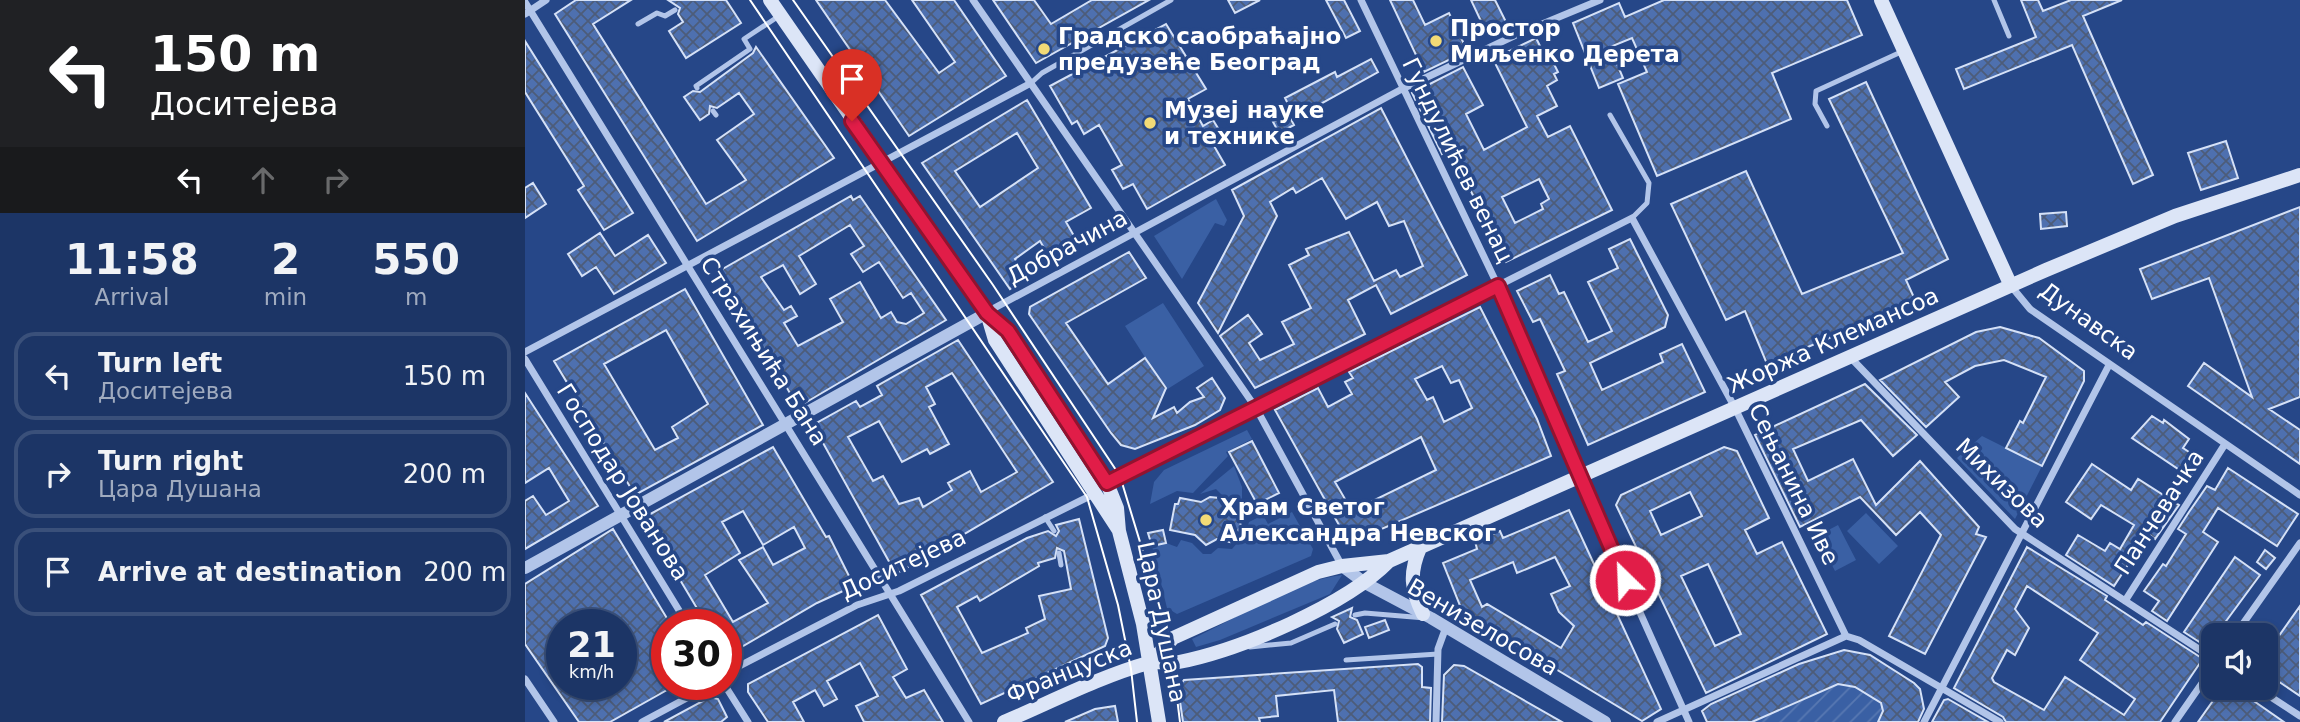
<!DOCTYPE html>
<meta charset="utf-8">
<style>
:root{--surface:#1c3566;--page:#29406f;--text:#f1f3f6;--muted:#a0abbf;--line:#3a507a}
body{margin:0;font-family:"DejaVu Sans",sans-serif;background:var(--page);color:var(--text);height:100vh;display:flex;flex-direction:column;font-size:26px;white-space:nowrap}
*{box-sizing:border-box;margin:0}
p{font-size:23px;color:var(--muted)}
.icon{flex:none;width:38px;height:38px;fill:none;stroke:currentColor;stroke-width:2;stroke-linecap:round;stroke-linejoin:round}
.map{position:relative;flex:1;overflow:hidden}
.drawer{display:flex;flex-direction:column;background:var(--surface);width:525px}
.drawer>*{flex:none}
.top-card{background:#202124;color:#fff;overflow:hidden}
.tools{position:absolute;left:1676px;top:623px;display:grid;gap:14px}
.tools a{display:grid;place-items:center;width:77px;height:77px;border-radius:14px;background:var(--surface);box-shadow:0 4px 10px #0003,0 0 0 2px var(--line);font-size:35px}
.speed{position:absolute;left:21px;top:609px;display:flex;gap:14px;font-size:35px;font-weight:700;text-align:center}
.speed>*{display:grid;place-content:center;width:91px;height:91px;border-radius:50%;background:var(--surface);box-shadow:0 4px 10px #0003,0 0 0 2px var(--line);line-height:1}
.speed small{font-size:18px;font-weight:400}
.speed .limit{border:10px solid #d22;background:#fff;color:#111}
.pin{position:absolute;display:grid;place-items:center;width:60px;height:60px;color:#fff;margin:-72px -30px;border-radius:50% 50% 50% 0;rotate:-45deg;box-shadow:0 0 7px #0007}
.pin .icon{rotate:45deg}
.me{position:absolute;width:77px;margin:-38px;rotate:336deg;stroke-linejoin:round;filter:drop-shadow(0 0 5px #0008)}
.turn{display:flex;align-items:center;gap:24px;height:147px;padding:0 35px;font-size:32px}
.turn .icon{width:91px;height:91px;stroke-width:2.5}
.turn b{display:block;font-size:49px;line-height:60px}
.lanes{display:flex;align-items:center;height:66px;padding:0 35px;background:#0003;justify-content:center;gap:35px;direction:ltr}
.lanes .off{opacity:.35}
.eta{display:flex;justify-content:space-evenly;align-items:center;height:119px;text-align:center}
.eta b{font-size:42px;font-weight:800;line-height:49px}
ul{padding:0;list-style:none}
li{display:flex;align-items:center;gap:21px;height:88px;margin:0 14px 10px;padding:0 21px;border:4px solid var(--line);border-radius:21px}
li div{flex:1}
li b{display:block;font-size:26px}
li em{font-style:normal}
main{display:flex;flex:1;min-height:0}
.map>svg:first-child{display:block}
.grass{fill:#3a60a4}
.garden{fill:url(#garden-furrows)}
.building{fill:url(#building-cross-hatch);stroke:#d5e1f7;stroke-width:2;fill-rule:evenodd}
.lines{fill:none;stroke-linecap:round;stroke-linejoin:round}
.service{stroke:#b2c5e9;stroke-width:5}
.minor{stroke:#b2c5e9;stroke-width:7}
.tertiary{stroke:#b2c5e9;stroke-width:12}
.secondary{stroke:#dce5f7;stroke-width:14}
.tram{stroke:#fff;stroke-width:2}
.route-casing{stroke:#92132f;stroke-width:18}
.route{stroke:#e11d48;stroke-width:12}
.poi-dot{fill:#f2da76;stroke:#264788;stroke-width:2.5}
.labels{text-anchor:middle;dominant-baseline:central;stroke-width:7;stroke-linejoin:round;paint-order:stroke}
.poi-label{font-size:23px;font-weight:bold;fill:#fff;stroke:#264788;text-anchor:start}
.street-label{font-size:23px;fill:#fff;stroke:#264788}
</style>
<main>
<section class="drawer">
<div class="top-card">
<div class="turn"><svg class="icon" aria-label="left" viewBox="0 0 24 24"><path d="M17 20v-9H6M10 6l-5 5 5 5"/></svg><div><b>150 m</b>Доситејева</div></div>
<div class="lanes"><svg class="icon" aria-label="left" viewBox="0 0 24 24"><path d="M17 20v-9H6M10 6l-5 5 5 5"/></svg><svg class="icon off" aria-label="ahead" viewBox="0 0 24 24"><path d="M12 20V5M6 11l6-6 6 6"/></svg><svg class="icon off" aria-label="right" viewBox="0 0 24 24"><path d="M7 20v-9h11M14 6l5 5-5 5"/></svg></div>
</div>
<div class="eta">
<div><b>11:58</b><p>Arrival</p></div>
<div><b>2</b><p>min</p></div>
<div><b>550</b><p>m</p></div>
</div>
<ul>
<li><svg class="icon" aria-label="left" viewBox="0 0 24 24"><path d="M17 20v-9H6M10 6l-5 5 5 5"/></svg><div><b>Turn left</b><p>Доситејева</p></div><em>150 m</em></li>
<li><svg class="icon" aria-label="right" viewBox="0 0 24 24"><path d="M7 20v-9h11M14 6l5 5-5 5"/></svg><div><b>Turn right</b><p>Цара Душана</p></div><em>200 m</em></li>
<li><svg class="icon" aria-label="arrive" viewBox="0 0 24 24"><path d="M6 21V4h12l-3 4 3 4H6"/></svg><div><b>Arrive at destination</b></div><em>200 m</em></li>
</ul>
</section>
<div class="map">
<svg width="1775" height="722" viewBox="0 0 1775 722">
<defs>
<pattern id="garden-furrows" width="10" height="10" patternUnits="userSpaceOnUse" patternTransform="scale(1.75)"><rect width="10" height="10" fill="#3a60a4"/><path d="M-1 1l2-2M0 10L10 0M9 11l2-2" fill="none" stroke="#5878b2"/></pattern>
<pattern id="building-cross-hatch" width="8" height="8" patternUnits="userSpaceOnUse" patternTransform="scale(1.75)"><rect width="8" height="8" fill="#4e70af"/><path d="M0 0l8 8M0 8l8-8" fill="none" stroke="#4d5c79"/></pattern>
</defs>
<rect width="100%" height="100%" fill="#264788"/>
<path class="grass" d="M691,199L702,220L699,226L690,223L657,279L629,236Z
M638,303L679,366L641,390L600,326Z
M722,430L727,439L701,452L703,456L668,493L652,491L625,504L629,482L639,470Z
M1457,436L1517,466L1490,519L1432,458Z
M709,466L717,487V504L702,500L691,489L675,494Z
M767,512L788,549L786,556L652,614L642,608L627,546L641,543L652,547L656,540L667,543L678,554H686L693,548L707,549L720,534L724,522L738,515L743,524Z
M1341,513L1373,546L1354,564L1322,531Z
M1313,525L1331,560L1310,571L1292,536Z
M817,575L805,594L695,640L671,647L667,639C715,617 764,582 817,575Z"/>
<path class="garden" d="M1313,684L1330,687L1356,703L1358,711L1353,722H1227Z"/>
<path class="building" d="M51,0H106L68,24L181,204L221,180L192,140L229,114L214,93L192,108L185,106L184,114L175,120L159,97L168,91L175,92L228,53L231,47L309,158L172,241L30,14Z
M143,0H201L216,23L161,58L144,31L158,22L153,14L155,8Z
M291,0H360L414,73L430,62L387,0H429L481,76L384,136Z
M468,0H509L526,24L567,0H624L511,63Z
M703,0H735L710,13Z
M801,0H819L835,31L821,38Z
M865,0H888L900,25L924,13L941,48L931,53L932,56L899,72Z
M946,0H970L982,24L962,34Z
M1139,0H1322L1337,35L1247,73L1266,119L1132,176L1093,84L1122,72L1107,38L1085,47L1098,78L1074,88L1048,23L1094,3L1100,17Z
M1496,0H1513L1518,11L1546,0H1597L1558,16L1628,175L1608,184L1547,45L1439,89L1431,69L1511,37Z
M641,24L681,89L663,99L678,126L688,120L696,133L685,139L700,165L622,209L608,184L598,189L587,170L597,165L574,125L559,134L552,121L547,124L525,86Z
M1011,38L1024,64L1028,62L1033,72L1029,74L1032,80L1022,86L1032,106L1012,116L1023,137L1045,126L1087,210L981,262L925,149L917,154L887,93L938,67L958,105L941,114L959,150L1002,127L968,59ZM1014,179L1024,199L1016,204L1018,209L990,223L977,197Z
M0,41L108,213L79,230L53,190L59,186L0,92Z
M846,59L853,72L770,118L760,98L810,72L812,77Z
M1341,82L1423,259L1381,280L1391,302L1242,364L1220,311L1201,320L1146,204L1221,171L1277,294L1378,253L1304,99Z
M502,100L566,208L541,222L553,243L526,260L515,241L490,259L502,277L485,289L397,163ZM492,133L513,168L455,207L430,171Z
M856,108L942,275L866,314L851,285L823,300L840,334L730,388L695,336L723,315L737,334L724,343L735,360L769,344L757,322L786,308L764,265L784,255L781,249L824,232L849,281L871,270L875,277L898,266L879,221L864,226L852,202L821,219L797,178L771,193L768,188L745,202L752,216L693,333L673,303L719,216L707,190Z
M763,114L769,125L754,133L748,122Z
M1701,141L1713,178L1676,190L1663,153Z
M8,183L21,204L0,218V188Z
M326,196L328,200L335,196L421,320L273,407L194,271ZM325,225L339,246L326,254L338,272L354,262L378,298L386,293L399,313L381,324L372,322L366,312L356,318L335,282L305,299L318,322L273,346L259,323L272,316L266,306L259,310L236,277L258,265L275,294L291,284L274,256Z
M1775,207V397L1744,409L1775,430V464L1663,386L1679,363L1727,397L1684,278L1627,299L1615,269Z
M1541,212L1542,226L1516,229L1515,214Z
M75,233L90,256L123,235L141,263L89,294L71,267L57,276L43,254Z
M1105,239L1143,315L1140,327L1065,363L1077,390L1138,362L1135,354L1157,344L1180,392L1063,445L1032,374L1040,371L1015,319L1008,322L992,291L1025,275L1034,294L1039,292L1063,342L1087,331L1063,282L1093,268L1084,249Z
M604,252L621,278L541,323L583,384L620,358L641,388L628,418L649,407L652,413L665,402L679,397L672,388L687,378L700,398L695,410L670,425L610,449L596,445L586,433L504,314L505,307Z
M160,289L238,425L110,495L29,361ZM141,330L183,404L147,427L153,438L130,450L79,364Z
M955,307L1012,419L1026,456L824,543L750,410L793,388L803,407L827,394L820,382L828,378L824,372ZM917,366L926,383L934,380L947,408L919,422L908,397L902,400L890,379ZM896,437L911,470L827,511L810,482Z
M1475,327L1514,338L1559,371V381L1517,466L1481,448L1495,421L1498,423L1521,377L1479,360L1450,366L1420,382L1434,397L1401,427L1355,380L1451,332Z
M433,340L528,482L371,574L288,425L331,401L335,407L357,395L352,386ZM427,373L492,472L456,492L445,471L423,483L427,490L398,507L394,498L374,504L358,476L348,481L323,437L354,421L377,462L402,449L405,454L424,444L404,407L410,404L401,387Z
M1340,384L1392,435L1368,456L1336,420L1268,449L1283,481L1328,459L1351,505L1395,461L1454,527L1451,534L1461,537L1400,654L1364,636L1416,535L1395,512L1371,535L1335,497L1275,527L1230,435Z
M0,393L73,506L0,549V501L8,496L21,515L44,501L24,468L0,483Z
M1627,416L1638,423L1639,420L1664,439L1658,448L1676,460L1665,477L1607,438Z
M727,441L754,493L732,504L704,452Z
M248,447L301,537L304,536L329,586L292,603L201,656V626L204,625H182L118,518ZM218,511L238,545L269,527L280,548L248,565L238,547L214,560L243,603L208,622L180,575L215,553L197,522Z
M1199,447L1212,451L1244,518L1220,530L1232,554L1257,542L1302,634L1181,693L1091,505L1096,495ZM1165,492L1177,516L1136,535L1125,511ZM1183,564L1216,634L1190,646L1156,576Z
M1567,464L1606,490L1613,479L1654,505L1630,539L1623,534L1589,586L1541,555L1553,535L1580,551L1585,543L1595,549L1609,525L1576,505L1566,519L1541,502Z
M1703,468L1773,514L1752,546L1693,508L1678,532L1693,542L1642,621L1627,611L1634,601L1619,591L1638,564L1641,566L1661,534L1653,529L1664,512L1682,486L1690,490Z
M685,497L694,498L701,507L712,509L716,526L705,542L692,539L681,545L670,535L645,530L650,504H653L655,498L676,502Z
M1044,510L1136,709L1117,721L938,613L918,563L952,549L950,541L975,531L978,538ZM1030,557L1045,586L1026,594L1034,612L1049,626L1036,648L962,604L957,607L945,580L988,562L992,573Z
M554,519L583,638L580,646L456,704L396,595L502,538L523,531L531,536L534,531L531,525ZM532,548L539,551L546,589L514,596L520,619L501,628L503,633L457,653L432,607L452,596L455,601L514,566L513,563L530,558Z
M88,529L146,625H142V690L85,722H54L0,644V584ZM37,625H96V632L107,652L96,657V684H81L84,688L64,700L55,686L57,684H37V658L27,643L37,637Z
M638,530L641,543L627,546L623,533Z
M1502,547L1582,596L1580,600L1609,619L1618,625L1621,622L1675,657V663L1635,722H1481L1478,717L1429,688ZM1502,586L1573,633L1555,660L1610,699L1599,715L1540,677L1519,710L1469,682L1467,678L1482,650L1490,655L1504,628L1490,609Z
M1740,550L1750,558L1741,569L1732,562Z
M1710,557L1735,575L1682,647L1659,632Z
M1775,606V696L1741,673V654Z
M827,608L825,617L832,620L838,634L819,643L812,629L814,621L807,617Z
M353,615L382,669L368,677L381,698L399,690L418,722H339L331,706L353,696L335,663L302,681L312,699L299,706L290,690L268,702L279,722H243L223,692V684Z
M860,620L864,630L844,638L840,627Z
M1319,650L1345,655L1389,683L1395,689L1399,709L1393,722H1353L1358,711L1356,703L1330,687L1313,684L1227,722H1182L1177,711L1186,704L1274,664Z
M893,664L897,667V687L906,688L905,722H813L809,690L751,696L753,716L734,718L735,722H658L653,688L659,680Z
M929,665L939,666L1037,722H917L919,675Z
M1697,688H1710L1759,722H1673Z
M185,697L193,699L202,717L196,722H139Z
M1423,699L1463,722H1407L1419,700Z
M590,706L593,722H540L570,709Z"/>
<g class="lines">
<path class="service" d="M1469,0L1484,36
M113,24L132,13L140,16L150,10
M506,83L517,73L646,0
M172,88L171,86L225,49L219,39L254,16
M188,111L191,115
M1085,115L1124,183L1122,203L1107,218
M1302,126L1290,104L1291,91L1376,52
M520,517L529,531
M534,553L536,565
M830,615L840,613L900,618
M725,647L766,643L810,624
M821,660L913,654"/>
<path class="minor" d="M448,0L731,408L817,566
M836,0L973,286L1040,445L1164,722
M0,2L444,722
M0,14L21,0
M1486,286L1505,309L1775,495
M462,312L877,89L993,34L1075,0
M0,352L506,83
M1326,358L1490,529L1689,659
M0,359L163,625
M582,483L1107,218L1210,408L1321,636L1334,640L1475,722
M1600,601L1700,444
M1710,635L1775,543
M201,673L332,605L374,591L571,493
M0,679L29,722
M199,684L223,722
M1732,688L1775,716
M117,722L188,684
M911,722L913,649L921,627
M1132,722L1321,636
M1399,722L1584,365
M1650,722L1689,666"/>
<path class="tertiary" d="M817,566L840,583L906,618L1080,722
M0,568L462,313"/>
<path class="secondary" d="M245,0L462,313L483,331L582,483L592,508L594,531L618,624L634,722
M1356,0L1486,286
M462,313L470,340L593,529
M895,548C884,573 886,590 898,614
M626,662L648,638L793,572L817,566L864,561L1521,270L1650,216L1775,175
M479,722C526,702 574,677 623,663C632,660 644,664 654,662C715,650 821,605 864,561"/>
<path class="tram" d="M225,0L562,497L593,605L606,669L612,722
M268,0L468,285L595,476L645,641L655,722"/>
</g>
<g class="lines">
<defs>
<path id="route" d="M327,121L462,313L483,331L582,483L973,286L1100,580"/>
</defs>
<use href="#route" class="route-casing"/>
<use href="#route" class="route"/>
</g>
<g class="poi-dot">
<circle cx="911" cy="41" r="7"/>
<circle cx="519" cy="49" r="7"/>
<circle cx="625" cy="123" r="7"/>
<circle cx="681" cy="520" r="7"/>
</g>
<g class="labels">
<g class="poi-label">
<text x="925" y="28">Простор<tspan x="925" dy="26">Миљенко Дерета</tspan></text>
<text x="533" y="36">Градско саобраћајно<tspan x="533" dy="26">предузеће Београд</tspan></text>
<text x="639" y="110">Музеј науке<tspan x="639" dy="26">и технике</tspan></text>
<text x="695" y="507">Храм Светог<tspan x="695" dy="26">Александра Невског</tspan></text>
</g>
<g class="street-label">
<text transform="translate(933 160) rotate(64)">Гундулићев венац</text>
<text transform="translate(542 247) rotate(-28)">Добрачина</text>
<text transform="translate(1564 321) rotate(36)">Дунавска</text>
<text transform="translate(1308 340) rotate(-24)">Жоржа Клемансоа</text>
<text transform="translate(239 351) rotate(58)">Страхињића Бана</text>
<text transform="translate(98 482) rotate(58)">Господар Јованова</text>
<text transform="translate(1477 483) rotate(44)">Михизова</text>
<text transform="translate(1269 484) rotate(64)">Сењанина Иве</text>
<text transform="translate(1634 512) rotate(-57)">Панчевачка</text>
<text transform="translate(378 564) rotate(-25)">Доситејева</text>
<text transform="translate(637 622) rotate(78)">Цара Душана</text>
<text transform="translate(958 627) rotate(30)">Венизелосова</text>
<text transform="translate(544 671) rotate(-22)">Француска</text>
</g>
</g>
</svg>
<div class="tools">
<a><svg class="icon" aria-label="sound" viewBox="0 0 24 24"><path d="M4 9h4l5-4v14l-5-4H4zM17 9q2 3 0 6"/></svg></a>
</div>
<div class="speed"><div>21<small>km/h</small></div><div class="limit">30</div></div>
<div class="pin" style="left:327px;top:121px;background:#d93025"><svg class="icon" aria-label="arrive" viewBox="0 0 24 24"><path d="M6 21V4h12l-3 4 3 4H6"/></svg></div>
<svg class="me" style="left:1100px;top:580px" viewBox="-20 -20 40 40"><circle r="17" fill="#e11d48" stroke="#fff" stroke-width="3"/><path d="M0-11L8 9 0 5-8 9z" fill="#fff"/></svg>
</div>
</main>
